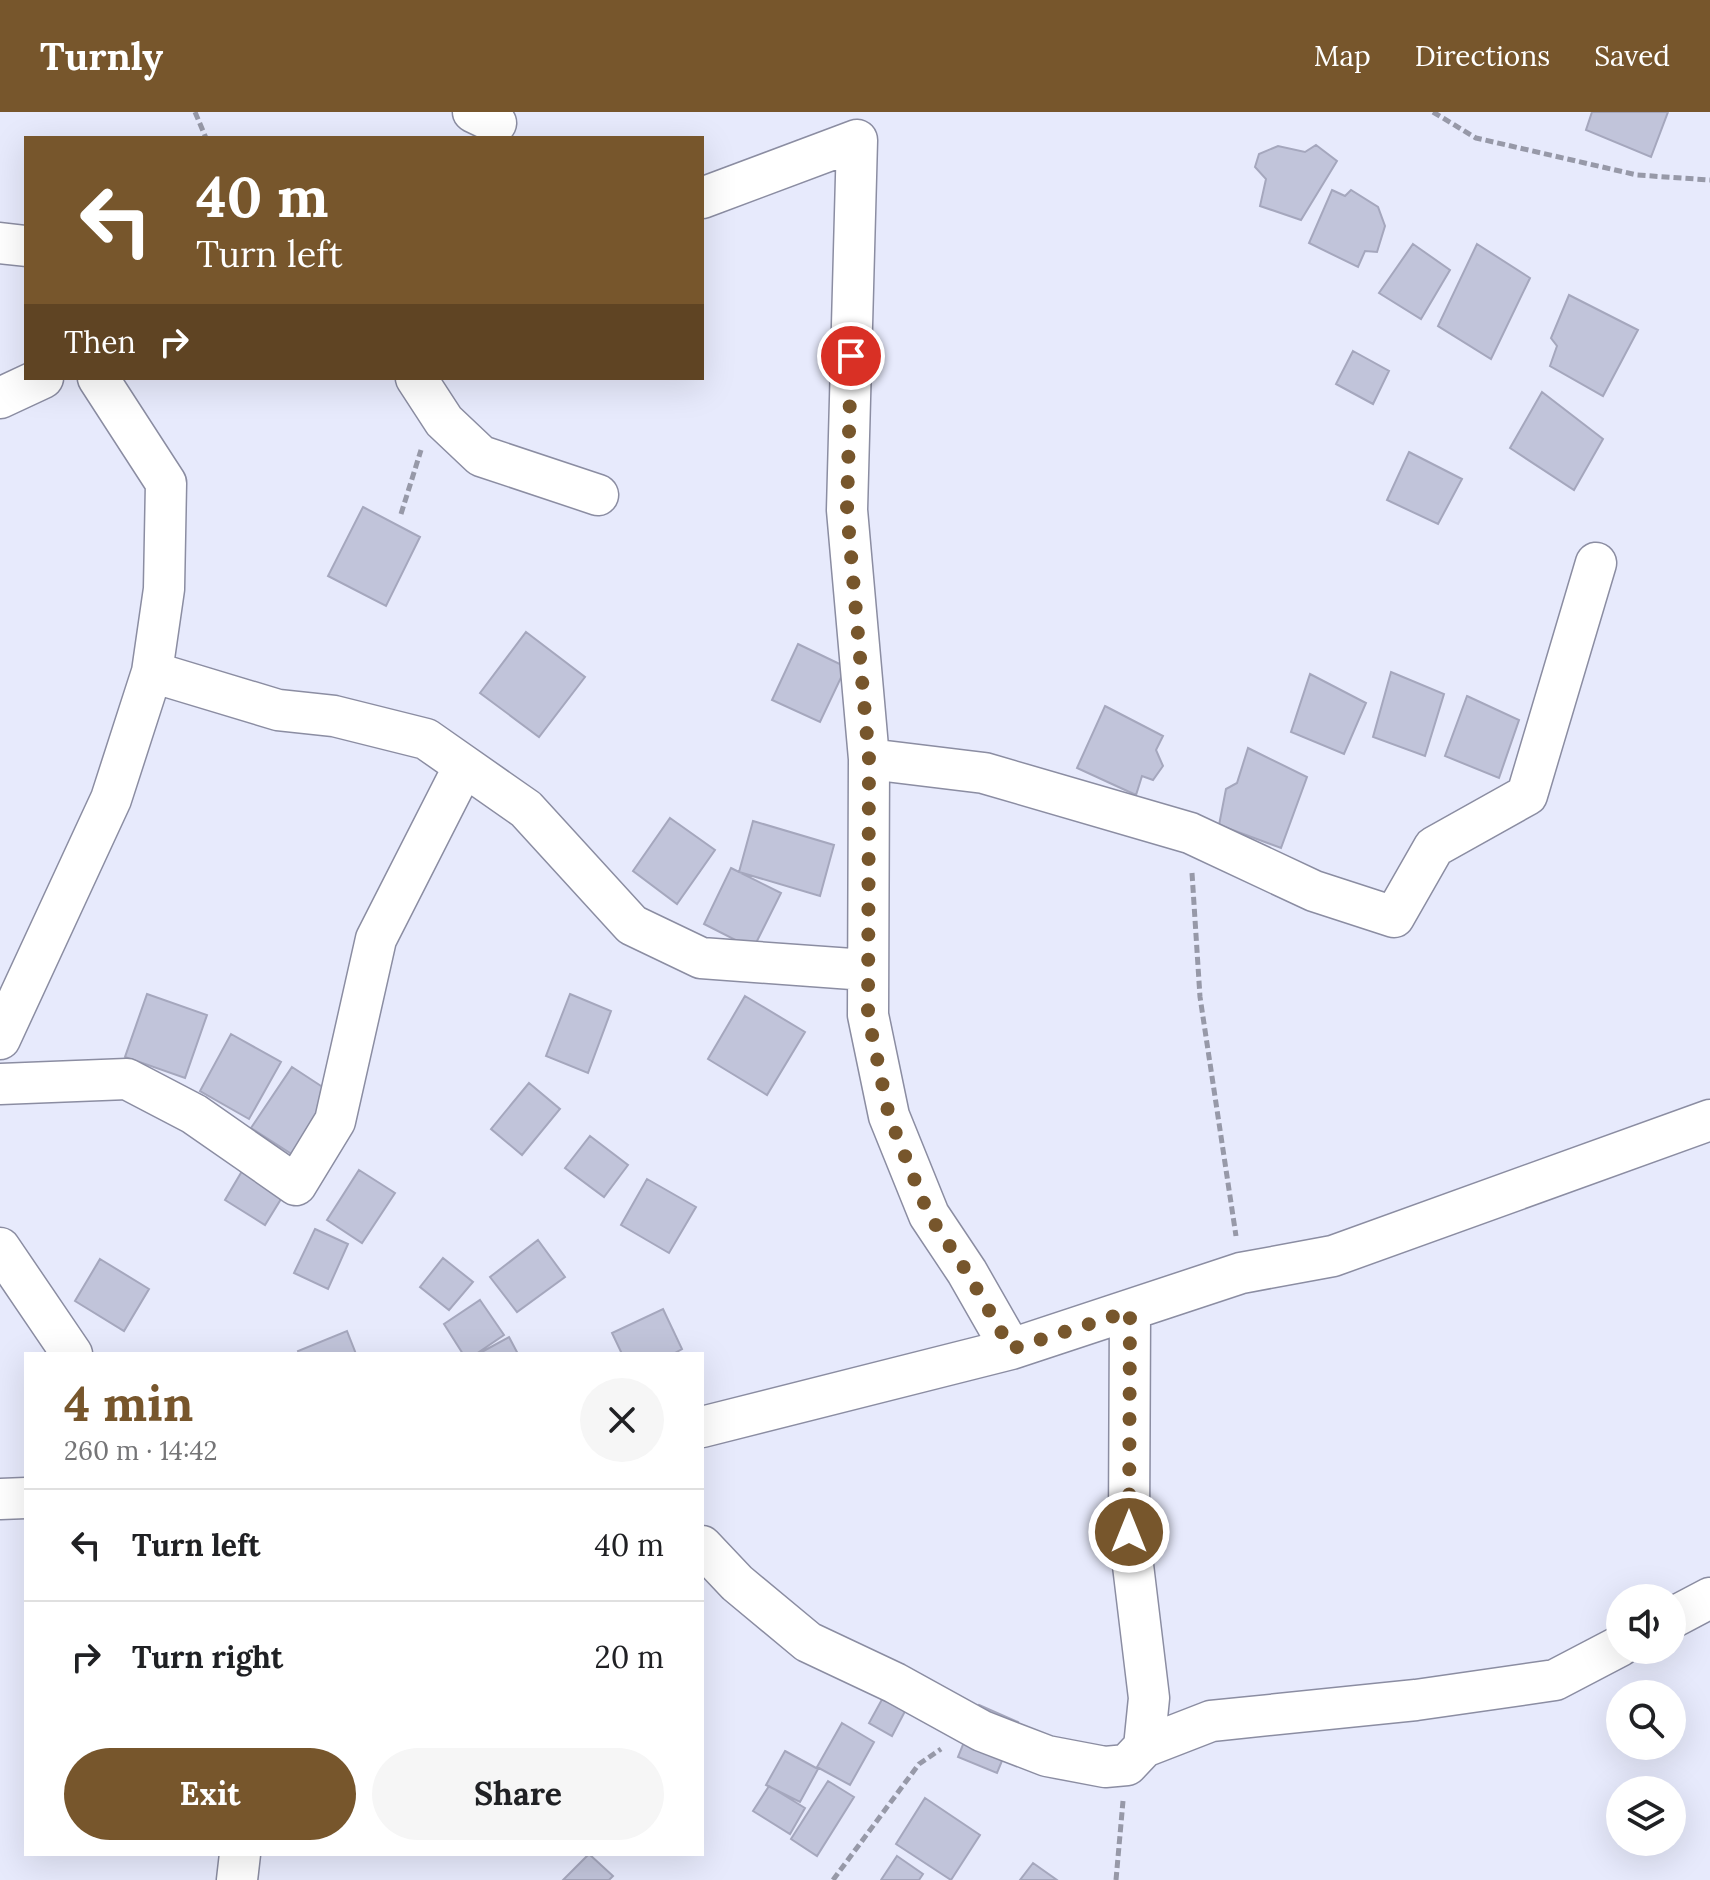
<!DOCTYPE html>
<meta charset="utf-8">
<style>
:root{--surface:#fff;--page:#f6f6f6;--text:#202124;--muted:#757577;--line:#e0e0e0;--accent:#77562c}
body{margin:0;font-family:Lora,serif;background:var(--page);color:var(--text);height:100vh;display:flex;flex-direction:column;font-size:30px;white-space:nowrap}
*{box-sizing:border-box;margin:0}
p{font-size:26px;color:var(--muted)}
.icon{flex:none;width:44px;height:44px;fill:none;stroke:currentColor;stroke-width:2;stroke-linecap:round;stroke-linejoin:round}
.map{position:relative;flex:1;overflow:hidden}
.drawer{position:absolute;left:24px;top:1240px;width:680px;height:504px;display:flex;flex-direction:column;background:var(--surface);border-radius:0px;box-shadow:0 8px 32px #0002}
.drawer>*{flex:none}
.top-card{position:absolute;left:24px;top:24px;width:680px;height:244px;border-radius:0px;box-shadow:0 8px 32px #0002;background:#77562c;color:#fff;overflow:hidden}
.buttons{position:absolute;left:1606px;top:1472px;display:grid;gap:16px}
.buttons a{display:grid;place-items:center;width:80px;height:80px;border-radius:50%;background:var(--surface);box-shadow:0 8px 32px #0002;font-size:40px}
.pin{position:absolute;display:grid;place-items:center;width:68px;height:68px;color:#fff;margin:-34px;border:4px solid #fff;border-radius:50%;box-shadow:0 2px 8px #0007}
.me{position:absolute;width:88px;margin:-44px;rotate:0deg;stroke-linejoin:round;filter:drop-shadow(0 0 6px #0008)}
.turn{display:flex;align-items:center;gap:28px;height:168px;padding:0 40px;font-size:36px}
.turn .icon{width:104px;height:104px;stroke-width:2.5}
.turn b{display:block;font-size:56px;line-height:68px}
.then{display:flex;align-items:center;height:76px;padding:0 40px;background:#0003;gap:16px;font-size:30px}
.round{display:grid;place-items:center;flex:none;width:84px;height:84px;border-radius:42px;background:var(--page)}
.overview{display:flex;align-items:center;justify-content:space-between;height:136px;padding:0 40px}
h1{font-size:48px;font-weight:700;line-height:60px;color:var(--accent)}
.action{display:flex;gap:16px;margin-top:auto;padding:16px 40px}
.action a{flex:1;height:92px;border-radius:48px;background:var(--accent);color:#fff;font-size:32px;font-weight:700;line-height:92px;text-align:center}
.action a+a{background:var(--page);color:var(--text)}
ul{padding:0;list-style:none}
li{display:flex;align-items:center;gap:24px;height:112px;padding:0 40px;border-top:2px solid var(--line)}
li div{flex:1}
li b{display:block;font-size:30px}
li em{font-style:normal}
header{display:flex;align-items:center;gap:48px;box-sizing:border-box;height:112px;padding:0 40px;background:var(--accent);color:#fff}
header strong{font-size:38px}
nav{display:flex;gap:44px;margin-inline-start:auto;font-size:28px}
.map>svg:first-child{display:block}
.building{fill:#c1c4da;stroke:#a5a7bd;stroke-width:2}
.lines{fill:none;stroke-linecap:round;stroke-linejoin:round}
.street-casing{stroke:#8b8da2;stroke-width:43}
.path{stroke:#9799a8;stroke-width:5;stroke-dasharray:8 4;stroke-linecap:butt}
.street{stroke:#fff;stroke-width:40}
.route{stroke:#77562c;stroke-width:14;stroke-dasharray:0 25.2}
</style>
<header>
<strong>Turnly</strong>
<nav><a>Map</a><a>Directions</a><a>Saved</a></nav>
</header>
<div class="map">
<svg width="1710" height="1768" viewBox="0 0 1710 1768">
<rect width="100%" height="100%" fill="#e7eafc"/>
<path class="building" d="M1592,0H1668L1651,45L1586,18Z
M1316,33L1337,49L1301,108L1260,94L1266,67L1255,55L1259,42L1278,34L1305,40Z
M1332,78L1345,84L1351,78L1378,95L1385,114L1377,140L1365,139L1358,155L1309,131Z
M1413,132L1450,158L1421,207L1379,181Z
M1477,132L1530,166L1491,247L1438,214Z
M1569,183L1638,218L1603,284L1550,254L1557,234L1551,226Z
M1353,239L1389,259L1373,292L1336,272Z
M1542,280L1603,327L1574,378L1510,336Z
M1409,340L1462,367L1438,412L1387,388Z
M363,395L420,425L386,494L328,464Z
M526,520L585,565L539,625L480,581Z
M798,532L846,555L820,610L772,588Z
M1391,560L1444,582L1425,644L1373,625Z
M1310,562L1366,591L1344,642L1291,620Z
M1467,584L1519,608L1499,666L1445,644Z
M1105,594L1163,624L1156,638L1163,654L1153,668L1142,664L1136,683L1077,656Z
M1248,636L1307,665L1281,736L1219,713L1226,677L1237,671Z
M670,706L715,738L677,792L633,759Z
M753,709L834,733L820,784L739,760Z
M731,756L781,781L753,837L704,812Z
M147,882L207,903L185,966L125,945Z
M570,882L611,899L588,961L546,944Z
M745,884L805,920L767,983L708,947Z
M231,922L281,950L249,1007L200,979Z
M292,955L341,987L301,1048L251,1016Z
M529,971L560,997L522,1043L491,1017Z
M590,1024L628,1053L604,1085L565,1056Z
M248,1049L289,1074L265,1113L225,1088Z
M359,1058L395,1081L362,1131L327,1108Z
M647,1067L696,1095L669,1141L621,1113Z
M315,1117L348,1132L328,1177L294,1161Z
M538,1128L565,1165L517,1200L490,1165Z
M443,1146L473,1170L449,1198L420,1175Z
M100,1147L149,1177L124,1219L75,1189Z
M480,1188L504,1223L476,1242H463L444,1212Z
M663,1197L682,1237L673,1242H622L612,1221Z
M347,1219L356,1242H299L298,1239Z
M509,1225L518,1242H478Z
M890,1573L912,1586L892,1624L869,1611Z
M979,1593L1018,1610L997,1661L958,1645Z
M842,1611L874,1630L850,1673L817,1655Z
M785,1639L818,1657L800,1690L766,1673Z
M828,1669L854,1685L817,1744L791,1727Z
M769,1674L805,1696L790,1722L753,1699Z
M925,1686L980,1723L951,1768L896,1732Z
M589,1742L613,1764L609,1768H563Z
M897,1744L923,1762L919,1768H881Z
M1033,1751L1057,1768H1020Z"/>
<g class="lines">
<defs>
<path id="street" d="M473,0L496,11
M702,86L857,28L847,398L869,647L868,903L889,1004L929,1103L967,1160L1011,1237
M0,131L26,134
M416,266L444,309L481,344L598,383
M0,286L43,266
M152,560L278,598L334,604L426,627L526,697L632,813L701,846L866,858
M869,647L984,661L1190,721L1314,779L1394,805L1434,735L1527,683L1596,451
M0,927L111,687L152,560L164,477L166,371L98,266
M0,972L127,967L194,1002L296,1073L335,1009L376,827L464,654
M0,1136L72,1242
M702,1315L1011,1237L1241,1161L1333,1144L1710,1008
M0,1387L26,1386
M702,1434L737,1471L808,1530L895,1571L982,1619L1047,1644L1105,1655L1127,1653L1144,1635L1149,1586L1129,1420L1130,1199
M1672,1506L1710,1486
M1144,1635L1211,1609L1416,1588L1555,1568L1620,1534
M237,1768L240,1742"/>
</defs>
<use href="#street" class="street-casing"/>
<path class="path" d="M195,0L206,26
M1433,0L1476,26L1637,63L1710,68
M401,402L421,338
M1192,761L1200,885L1236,1124
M833,1768L919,1652L941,1637
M1116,1768L1123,1689"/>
<use href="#street" class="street"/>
</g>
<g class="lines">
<path class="route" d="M851,244L847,398L869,647L868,903L889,1004L919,1079L929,1103L967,1160L1011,1237L1130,1199L1129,1420"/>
</g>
</svg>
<div class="buttons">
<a><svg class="icon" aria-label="sound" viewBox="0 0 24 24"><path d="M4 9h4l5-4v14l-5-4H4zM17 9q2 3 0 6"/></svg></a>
<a><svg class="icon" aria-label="search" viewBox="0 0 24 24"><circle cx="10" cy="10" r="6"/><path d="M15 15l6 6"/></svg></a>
<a><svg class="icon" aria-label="layers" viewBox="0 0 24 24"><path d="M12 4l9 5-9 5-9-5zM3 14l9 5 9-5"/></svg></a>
</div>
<div class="pin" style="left:851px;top:244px;background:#d93025"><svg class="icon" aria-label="arrive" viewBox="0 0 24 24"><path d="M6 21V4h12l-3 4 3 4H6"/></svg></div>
<svg class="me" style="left:1129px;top:1420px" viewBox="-20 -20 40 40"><circle r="17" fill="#77562c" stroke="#fff" stroke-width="3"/><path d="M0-11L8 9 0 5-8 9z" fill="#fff"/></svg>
<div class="top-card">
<div class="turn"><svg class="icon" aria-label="left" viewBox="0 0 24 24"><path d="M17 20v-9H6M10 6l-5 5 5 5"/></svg><div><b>40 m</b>Turn left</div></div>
<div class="then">Then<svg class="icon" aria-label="right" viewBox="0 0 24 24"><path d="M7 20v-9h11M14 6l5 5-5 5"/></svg></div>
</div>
<section class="drawer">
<div class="overview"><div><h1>4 min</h1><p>260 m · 14:42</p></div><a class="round"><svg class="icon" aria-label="close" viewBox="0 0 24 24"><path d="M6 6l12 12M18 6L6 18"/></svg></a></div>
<ul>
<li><svg class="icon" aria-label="left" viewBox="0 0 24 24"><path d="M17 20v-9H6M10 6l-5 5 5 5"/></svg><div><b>Turn left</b></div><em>40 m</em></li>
<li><svg class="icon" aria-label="right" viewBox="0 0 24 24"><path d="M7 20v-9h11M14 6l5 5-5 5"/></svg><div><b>Turn right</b></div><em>20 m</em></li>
</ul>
<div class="action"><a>Exit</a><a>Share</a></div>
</section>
</div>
